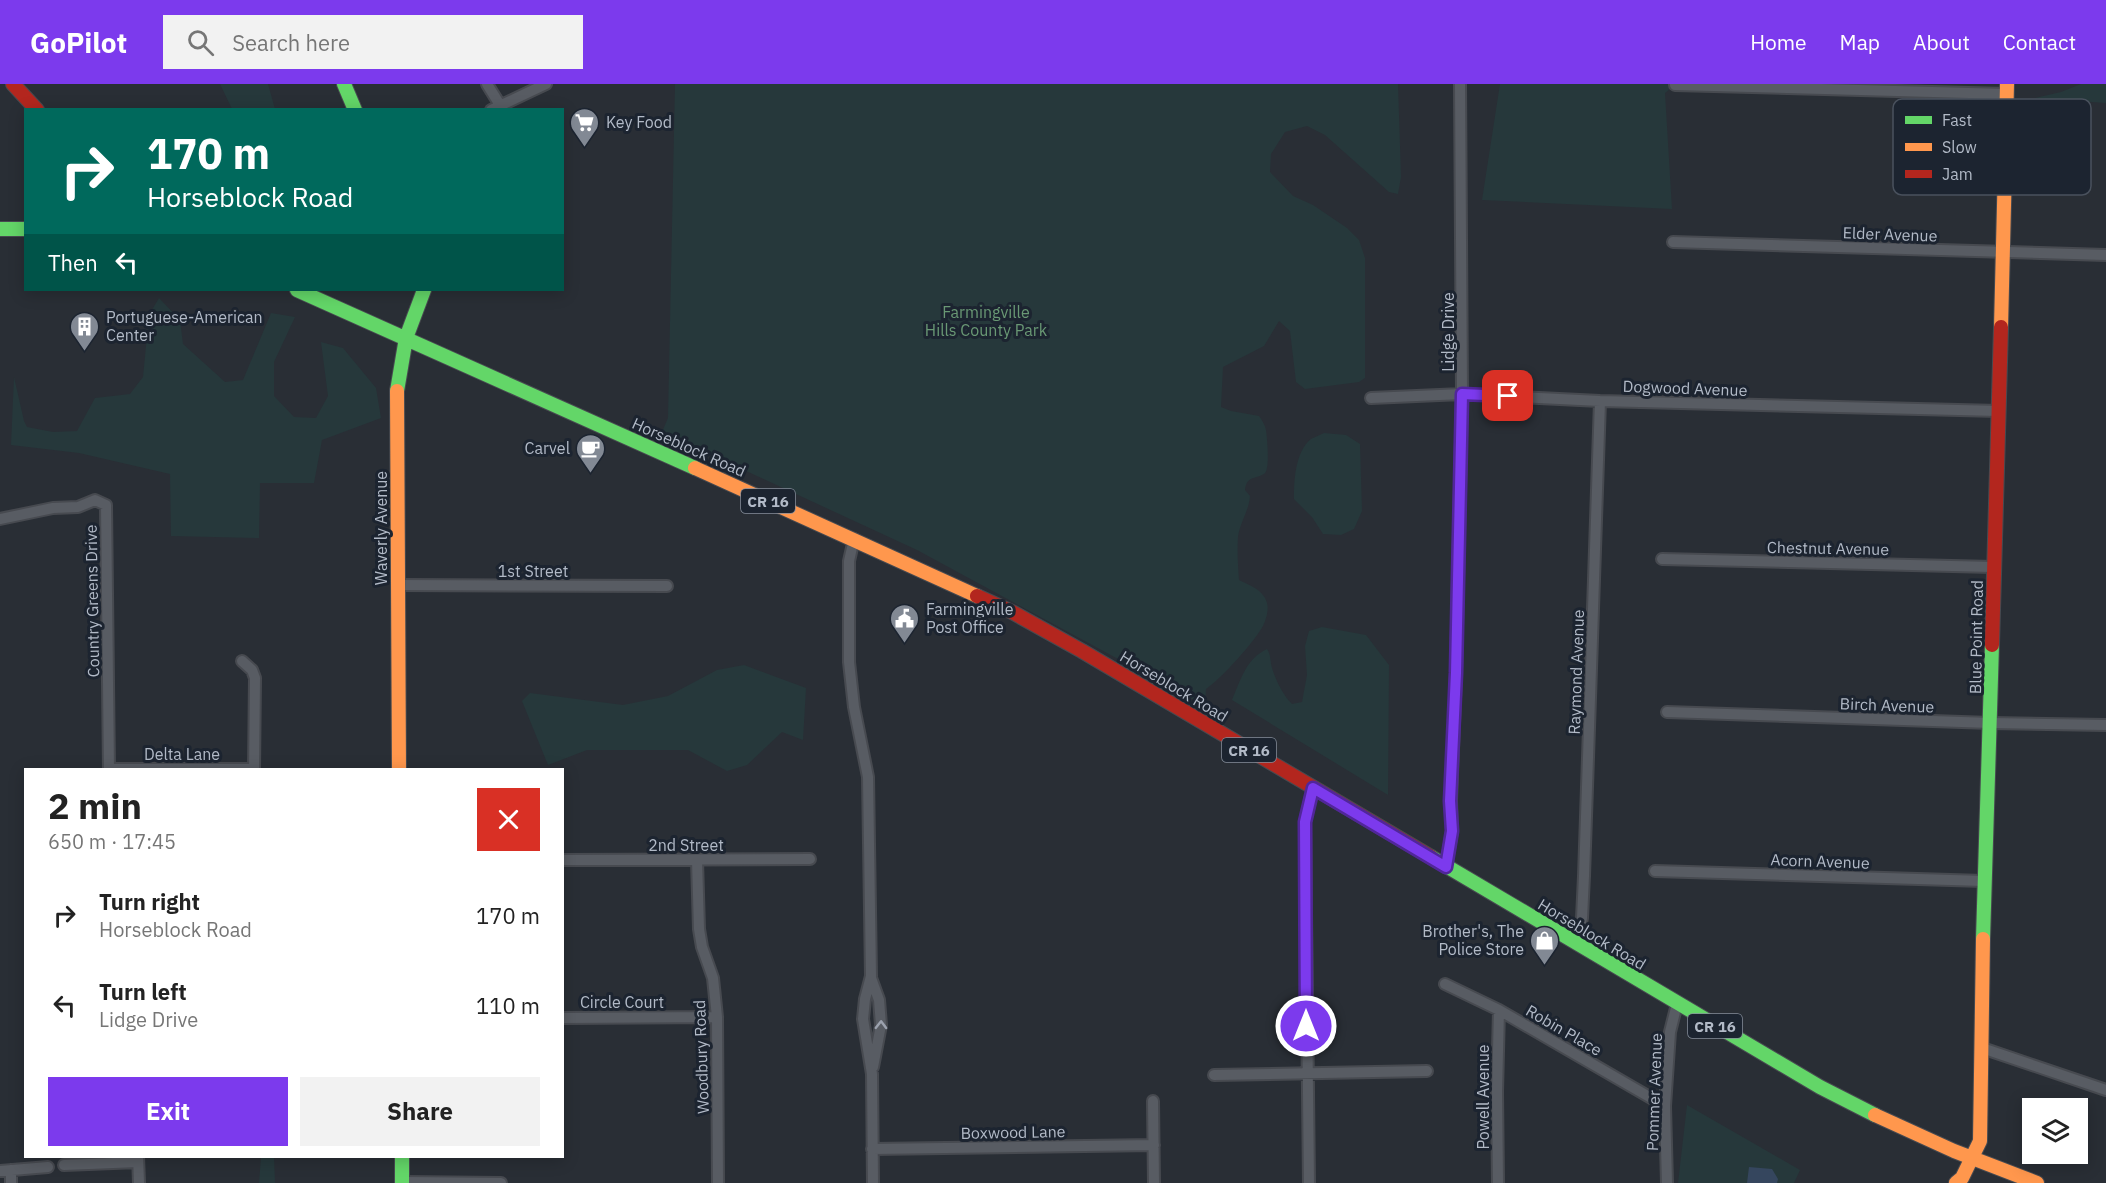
<!DOCTYPE html>
<meta charset="utf-8">
<style>
:root{--surface:#fff;--page:#f2f2f2;--text:#222;--muted:#767676;--accent:#7c3aed}
body{margin:0;font-family:"IBM Plex Sans",sans-serif;background:var(--page);color:var(--text);height:100vh;display:flex;flex-direction:column;font-size:22px;white-space:nowrap}
*{box-sizing:border-box;margin:0}
p{font-size:20px;color:var(--muted)}
.icon{flex:none;width:33px;height:33px;fill:none;stroke:currentColor;stroke-width:2;stroke-linecap:round;stroke-linejoin:round}
.map{position:relative;flex:1;overflow:hidden}
.panel{position:absolute;left:24px;top:684px;width:540px;height:390px;display:flex;flex-direction:column;background:var(--surface);border-radius:0px;box-shadow:0 3px 15px #0003}
.panel>*{flex:none}
.hud{position:absolute;left:24px;top:24px;width:540px;height:183px;border-radius:0px;box-shadow:0 3px 15px #0003;background:#00695c;color:#fff;overflow:hidden}
.fabs{position:absolute;left:2022px;top:1014px;display:grid;gap:12px}
.fabs a{display:grid;place-items:center;width:66px;height:66px;border-radius:0px;background:var(--surface);box-shadow:0 3px 15px #0003;font-size:30px}
.pin{position:absolute;display:grid;place-items:center;width:51px;height:51px;color:#fff;margin:-26px;border-radius:12px;box-shadow:0 3px 9px #0006}
.me{position:absolute;width:66px;margin:-33px;rotate:0deg;stroke-linejoin:round;filter:drop-shadow(0 0 4px #0008)}
.turn{display:flex;align-items:center;gap:21px;height:126px;padding:0 24px;font-size:27px}
.turn .icon{width:78px;height:78px;stroke-width:2.5}
.turn b{display:block;font-size:42px;line-height:51px}
.then{display:flex;align-items:center;height:57px;padding:0 24px;background:#0003;gap:12px;font-size:22px}
.round{display:grid;place-items:center;flex:none;width:63px;height:63px;border-radius:0px;background:var(--page)}
.head{display:flex;align-items:center;justify-content:space-between;height:102px;padding:0 24px}
h1{font-size:36px;font-weight:700;line-height:45px}
.action{display:flex;gap:12px;margin-top:auto;padding:12px 24px}
.action a{flex:1;height:69px;border-radius:0px;background:var(--accent);color:#fff;font-size:24px;font-weight:700;line-height:69px;text-align:center}
.action a+a{background:var(--page);color:var(--text)}
ul{padding:0;list-style:none}
li{display:flex;align-items:center;gap:18px;height:90px;padding:0 24px}
li div{flex:1}
li b{display:block;font-size:22px}
li em{font-style:normal}
header{display:flex;align-items:center;gap:36px;box-sizing:border-box;height:84px;padding:0 30px;background:var(--accent);color:#fff}
header strong{font-size:28px}
nav{display:flex;gap:33px;margin-inline-start:auto;font-size:21px}
.search{width:420px;height:54px;background:var(--page);display:flex;align-items:center;gap:15px;box-sizing:border-box;padding:0 21px;border-radius:0px;color:var(--muted);font-size:22px}
.map>svg:first-child{display:block}
.green{fill:#26383b}
.water{fill:#35465e}
.lines{fill:none;stroke-linecap:round;stroke-linejoin:round}
.street-casing{stroke:#474a50;stroke-width:14}
.fast-casing{stroke:#474a50;stroke-width:16}
.slow-casing{stroke:#474a50;stroke-width:16}
.jam-casing{stroke:#474a50;stroke-width:16}
.street{stroke:#585c63;stroke-width:10}
.fast{stroke:#63d668;stroke-width:14}
.slow{stroke:#ff974d;stroke-width:14}
.jam{stroke:#b3261e;stroke-width:14}
.oneway{stroke:#9ca2ae}
.route-casing{stroke:#51269a;stroke-width:15}
.route{stroke:#7c3aed;stroke-width:10}
.labels{text-anchor:middle;dominant-baseline:central;stroke-width:6;stroke-linejoin:round;paint-order:stroke}
.shield{fill:#1c2430;stroke:#858d9a;stroke-width:1.5}
.shield-label{font-size:15px;font-weight:bold;fill:#b2bac7}
.poi-label{font-size:16px;fill:#b2bac7;stroke:#1c2430;text-anchor:start}
.street-label{font-size:16px;fill:#b2bac7;stroke:#1c2430}
.park-label{font-size:16px;fill:#699874;stroke:#1c2430}
.key{fill:#1c2430;stroke:#49515d;stroke-width:1.5}
.key-label{font-size:16px;fill:#b2bac7}
</style>
<header>
<strong>GoPilot</strong>
<div class="search"><svg class="icon" aria-label="search" viewBox="0 0 24 24"><circle cx="10" cy="10" r="6"/><path d="M15 15l6 6"/></svg>Search here</div>
<nav><a>Home</a><a>Map</a><a>About</a><a>Contact</a></nav>
</header>
<div class="map">
<svg width="2106" height="1099" viewBox="0 0 2106 1099">
<rect width="100%" height="100%" fill="#292e35"/>
<path class="green" d="M220,0H268L275,25H232Z
M675,0H1398L1401,93L1398,110L1389,108L1325,51L1307,42L1285,48L1271,70L1270,88L1293,112L1313,121L1347,144L1359,156L1365,174V294L1359,298L1305,305L1296,298L1290,247L1279,237L1264,262L1223,283L1221,323L1231,327L1259,332C1262,336 1265,341 1266,346C1267,353 1270,384 1265,389C1257,396 1247,390 1245,406L1250,412C1249,427 1240,438 1238,453C1237,467 1238,482 1239,496C1249,501 1264,506 1267,519C1269,526 1266,536 1263,542C1255,557 1221,595 1206,605L1205,622L917,466L662,348L668,334Z
M1500,0H1676L1665,9L1672,125L1482,116Z
M2081,0H2106V19L2035,14L2061,8Z
M159,214L180,236L183,260L225,298L243,296L271,229L295,233L274,278V312L294,333L316,334L328,312L321,258L343,264L376,304L381,334L322,356L314,399H260L259,454L171,452L170,390L79,369L11,361L14,293L24,337L27,343L53,348L77,347L95,314L130,310L143,293L149,231Z
M1324,349L1346,351L1360,360L1362,427L1354,445L1341,451L1323,450L1312,433L1294,415C1294,397 1295,368 1311,355C1315,353 1320,351 1324,349Z
M1322,543L1366,551L1389,581L1388,711L1232,616C1241,595 1246,575 1267,565C1271,571 1270,577 1272,584C1276,597 1283,611 1292,620L1302,618L1307,591L1305,562L1309,547Z
M744,581L806,604L803,656L782,648L747,681L727,687L688,666H587L548,681L522,617L530,609L623,621L668,612L717,586Z
M1687,1021L1800,1086L1794,1099H1678Z
M261,1073H274L275,1099H259Z"/>
<path class="water" d="M1749,1083L1772,1085L1778,1095L1777,1099H1747Z"/>
<g class="lines">
<defs>
<path id="street" d="M487,0L500,21
M1675,1L2006,10
M491,26L546,0
M1673,158L2106,171
M1371,314L1462,310L1600,317L1999,327
M0,435L53,424L78,423L95,416L106,421L109,686
M854,455L849,477V578L854,623L868,693L871,892L865,915L863,935L872,990L873,1099
M1662,475L1993,483
M398,501L667,502
M242,577L252,586L255,594L254,686
M1667,628L1991,639L2106,641
M109,685H254
M562,776L810,775
M697,776L699,845L702,863L713,894L717,933L718,1099
M1446,783L1452,747L1451,717L1456,589L1462,310L1460,0
M1655,787L1984,797
M1576,859L1582,834L1584,792L1600,317
M871,894L879,916L881,941L873,983
M1445,900L1499,926L1665,1022
M562,934L717,933
M1982,964L2106,1006
M1214,991L1427,987
M1153,1017L1154,1099
M872,1065L1154,1061
M138,1072L139,1099
M64,1081L138,1078
M0,1087L48,1083
M402,1098L501,1099
M11,1099V1086
M1309,1099L1305,738L1313,704
M1498,1099L1497,1008L1499,926
M1667,1099L1665,1022L1670,948L1677,920"/>
<path id="fast" d="M344,0L355,26
M0,145H26
M297,206L695,384
M397,307L406,254L424,206
M1431,773L1820,1003L1875,1031
M1983,855L1992,561
M402,1072V1099"/>
<path id="slow" d="M2001,243L2007,0
M397,307L399,686
M695,384L977,512
M1875,1031L1954,1067L2037,1099
M1956,1099L1962,1094L1980,1057L1983,855"/>
<path id="jam" d="M13,0L37,26
M977,512L1012,528L1082,567L1431,773
M1992,561L2001,243"/>
</defs>
<use href="#street" class="street-casing"/>
<use href="#fast" class="fast-casing"/>
<use href="#slow" class="slow-casing"/>
<use href="#jam" class="jam-casing"/>
<use href="#street" class="street"/>
<use href="#fast" class="fast"/>
<use href="#slow" class="slow"/>
<use href="#jam" class="jam"/>
</g>
<defs><path id="oneway-chevron" d="M-2-3.5L2.5 0L-2 3.5" fill="none" stroke-width="1.6" stroke-linecap="round" stroke-linejoin="round" transform="scale(1.5)"/></defs>
<use class="oneway" href="#oneway-chevron" transform="translate(881 941) rotate(-89)"/>
<g class="lines">
<defs>
<path id="route" d="M1306,942L1305,738L1313,704L1446,783L1452,747L1450,717L1456,589L1462,310L1508,312"/>
</defs>
<use href="#route" class="route-casing"/>
<use href="#route" class="route"/>
</g>
<defs>
<symbol id="supermarket-pin" viewBox="-11 -11 22 30"><path d="M0 17L-7.5 6A9.5 9.5 0 1 1 7.5 6Z" fill="#828994" stroke="#1c2430"/><path d="M-6-5.5h2.5l.6 2H6L4.5 2H-2.5L-4.4-4H-6ZM-1.5 3.2a1.3 1.3 0 1 0 .1 0ZM3 3.2a1.3 1.3 0 1 0 .1 0Z" fill="#fff"/></symbol>
<symbol id="building-pin" viewBox="-11 -11 22 30"><path d="M0 17L-7.5 6A9.5 9.5 0 1 1 7.5 6Z" fill="#828994" stroke="#1c2430"/><path d="M-4-6H4V6H1V3H-1V6H-4ZM-2.5-4.3h1.7v1.8h-1.7ZM.8-4.3h1.7v1.8H.8ZM-2.5-1h1.7V.8h-1.7ZM.8-1h1.7V.8H.8Z" fill="#fff"/></symbol>
<symbol id="cafe-pin" viewBox="-11 -11 22 30"><path d="M0 17L-7.5 6A9.5 9.5 0 1 1 7.5 6Z" fill="#828994" stroke="#1c2430"/><path d="M-5.5-4.5H6V0H3Q3 3.5 0 3.5H-2.5Q-5.5 3.5-5.5 0ZM3-3.2v2h1.7v-2ZM-6 4.5H4V6H-6Z" fill="#fff"/></symbol>
<symbol id="civic-pin" viewBox="-11 -11 22 30"><path d="M0 17L-7.5 6A9.5 9.5 0 1 1 7.5 6Z" fill="#828994" stroke="#1c2430"/><path d="M-.6-6.5H3V-4.5H.6V-3L4-1V1h2V6H-6V1h2V-1L-.6-3ZM-1.2 2.5V6h2.4V2.5Z" fill="#fff"/></symbol>
<symbol id="shop-pin" viewBox="-11 -11 22 30"><path d="M0 17L-7.5 6A9.5 9.5 0 1 1 7.5 6Z" fill="#828994" stroke="#1c2430"/><path d="M-5-2.5h2.3a2.7 3.5 0 0 1 5.4 0H5L5.5 6h-11ZM-1.5-2.5h3a1.5 2.3 0 0 0-3 0Z" fill="#fff"/></symbol>
</defs>
<g fill-rule="evenodd">
<use href="#supermarket-pin" x="568" y="22" width="33" height="45"/>
<use href="#building-pin" x="68" y="226" width="33" height="45"/>
<use href="#cafe-pin" x="574" y="348" width="33" height="45"/>
<use href="#civic-pin" x="888" y="518" width="33" height="45"/>
<use href="#shop-pin" x="1528" y="840" width="33" height="45"/>
</g>
<g class="labels">
<g class="shield">
<rect x="741" y="405" width="54" height="24" rx="4.5"/>
<rect x="1222" y="654" width="54" height="24" rx="4.5"/>
<rect x="1688" y="930" width="54" height="24" rx="4.5"/>
</g>
<g class="shield-label">
<text x="768" y="417">CR 16</text>
<text x="1249" y="666">CR 16</text>
<text x="1715" y="942">CR 16</text>
</g>
<g class="poi-label">
<text x="606" y="38">Key Food</text>
<text x="106" y="233">Portuguese-American<tspan x="106" dy="18">Center</tspan></text>
<text x="570" y="364" text-anchor="end">Carvel</text>
<text x="926" y="525">Farmingville<tspan x="926" dy="18">Post Office</tspan></text>
<text x="1524" y="847" text-anchor="end">Brother's, The<tspan x="1524" dy="18">Police Store</tspan></text>
</g>
<g class="street-label">
<text transform="translate(1890 150) rotate(2)">Elder Avenue</text>
<text transform="translate(1448 248) rotate(-90)">Lidge Drive</text>
<text transform="translate(1685 304) rotate(2)">Dogwood Avenue</text>
<text transform="translate(689 363) rotate(24)">Horseblock Road</text>
<text transform="translate(381 444) rotate(-90)">Waverly Avenue</text>
<text transform="translate(1828 464) rotate(1)">Chestnut Avenue</text>
<text x="533" y="487">1st Street</text>
<text transform="translate(92 517) rotate(-91)">Country Greens Drive</text>
<text transform="translate(1976 553) rotate(-89)">Blue Point Road</text>
<text transform="translate(1576 588) rotate(-88)">Raymond Avenue</text>
<text transform="translate(1174 602) rotate(31)">Horseblock Road</text>
<text transform="translate(1887 621) rotate(2)">Birch Avenue</text>
<text x="182" y="670">Delta Lane</text>
<text x="686" y="761">2nd Street</text>
<text transform="translate(1820 777) rotate(2)">Acorn Avenue</text>
<text transform="translate(1592 850) rotate(31)">Horseblock Road</text>
<text x="622" y="918">Circle Court</text>
<text transform="translate(1564 946) rotate(30)">Robin Place</text>
<text transform="translate(701 973) rotate(-92)">Woodbury Road</text>
<text transform="translate(1654 1008) rotate(-88)">Pommer Avenue</text>
<text transform="translate(1483 1013) rotate(-90)">Powell Avenue</text>
<text transform="translate(1013 1048) rotate(-1)">Boxwood Lane</text>
</g>
<g class="park-label">
<text x="986" y="228">Farmingville<tspan x="986" dy="18">Hills County Park</tspan></text>
</g>
</g>
<rect x="1893" y="15" width="198" height="96" rx="9" class="key"/>
<rect x="1905" y="32" width="27" height="8" fill="#63d668"/>
<rect x="1905" y="59" width="27" height="8" fill="#ff974d"/>
<rect x="1905" y="86" width="27" height="8" fill="#b3261e"/>
<g class="key-label">
<text x="1942" y="42">Fast</text>
<text x="1942" y="69">Slow</text>
<text x="1942" y="96">Jam</text>
</g>
</svg>
<div class="fabs">
<a><svg class="icon" aria-label="layers" viewBox="0 0 24 24"><path d="M12 4l9 5-9 5-9-5zM3 14l9 5 9-5"/></svg></a>
</div>
<div class="pin" style="left:1508px;top:312px;background:#d93025"><svg class="icon" aria-label="arrive" viewBox="0 0 24 24"><path d="M6 21V4h12l-3 4 3 4H6"/></svg></div>
<svg class="me" style="left:1306px;top:942px" viewBox="-20 -20 40 40"><circle r="17" fill="#7c3aed" stroke="#fff" stroke-width="3"/><path d="M0-11L8 9 0 5-8 9z" fill="#fff"/></svg>
<div class="hud">
<div class="turn"><svg class="icon" aria-label="right" viewBox="0 0 24 24"><path d="M7 20v-9h11M14 6l5 5-5 5"/></svg><div><b>170 m</b>Horseblock Road</div></div>
<div class="then">Then<svg class="icon" aria-label="left" viewBox="0 0 24 24"><path d="M17 20v-9H6M10 6l-5 5 5 5"/></svg></div>
</div>
<section class="panel">
<div class="head"><div><h1>2 min</h1><p>650 m · 17:45</p></div><a class="round" style="background:#d93025;color:#fff"><svg class="icon" aria-label="close" viewBox="0 0 24 24"><path d="M6 6l12 12M18 6L6 18"/></svg></a></div>
<ul>
<li><svg class="icon" aria-label="right" viewBox="0 0 24 24"><path d="M7 20v-9h11M14 6l5 5-5 5"/></svg><div><b>Turn right</b><p>Horseblock Road</p></div><em>170 m</em></li>
<li><svg class="icon" aria-label="left" viewBox="0 0 24 24"><path d="M17 20v-9H6M10 6l-5 5 5 5"/></svg><div><b>Turn left</b><p>Lidge Drive</p></div><em>110 m</em></li>
</ul>
<div class="action"><a>Exit</a><a>Share</a></div>
</section>
</div>
